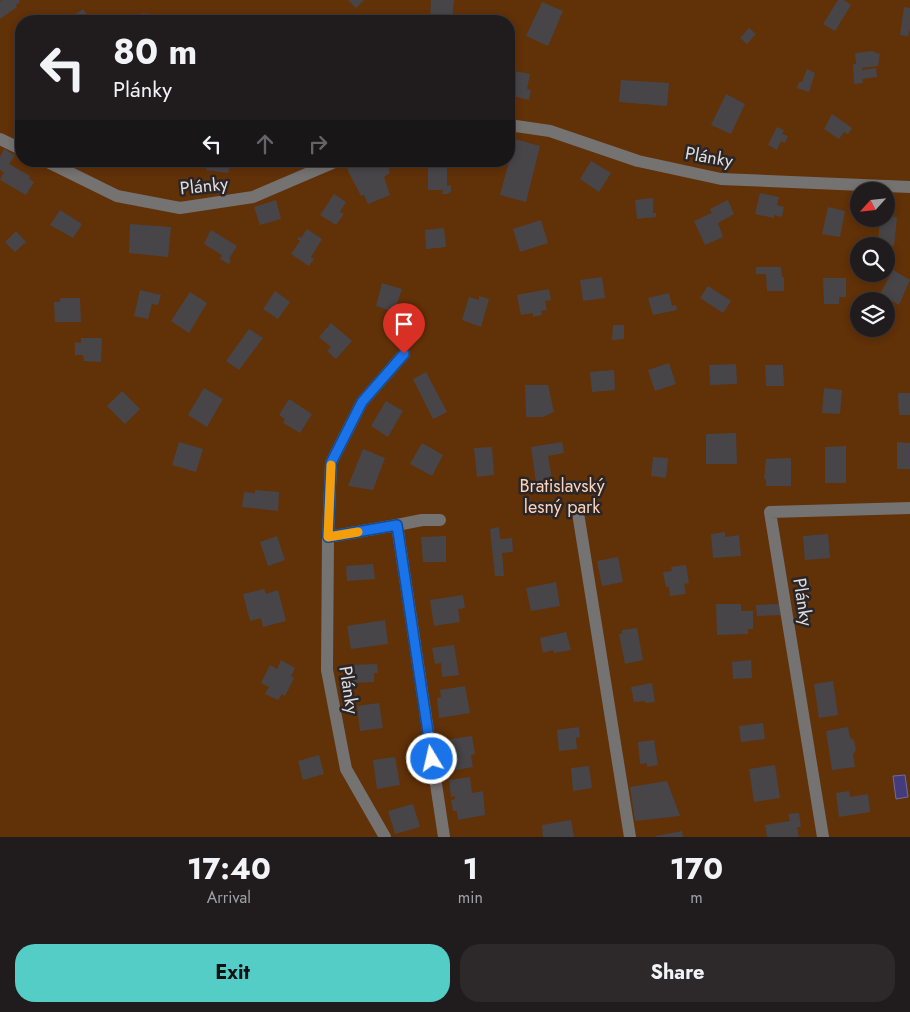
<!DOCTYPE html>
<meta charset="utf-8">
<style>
:root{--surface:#201c1e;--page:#2d292b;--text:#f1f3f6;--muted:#a2a1a4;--line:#3d3a3c;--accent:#54cdc7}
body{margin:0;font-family:Jost,sans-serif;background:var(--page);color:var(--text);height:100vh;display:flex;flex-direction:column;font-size:19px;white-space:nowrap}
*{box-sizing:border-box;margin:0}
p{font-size:16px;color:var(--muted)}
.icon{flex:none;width:28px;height:28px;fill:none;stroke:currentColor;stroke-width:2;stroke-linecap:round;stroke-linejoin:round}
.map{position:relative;height:837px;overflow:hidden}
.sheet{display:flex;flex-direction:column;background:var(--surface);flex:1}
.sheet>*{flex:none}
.guide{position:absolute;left:15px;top:15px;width:500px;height:152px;border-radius:20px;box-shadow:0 2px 8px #0003,0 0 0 1px var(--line);background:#201c1e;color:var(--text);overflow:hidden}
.needle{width:32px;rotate:243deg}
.controls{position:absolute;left:850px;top:182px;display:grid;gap:10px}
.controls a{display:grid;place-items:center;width:45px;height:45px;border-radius:50%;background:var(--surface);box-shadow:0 2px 8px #0003,0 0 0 1px var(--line);font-size:25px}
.pin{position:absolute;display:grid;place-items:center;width:42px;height:42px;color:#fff;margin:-51px -21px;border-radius:50% 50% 50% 0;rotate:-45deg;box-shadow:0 0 5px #0007}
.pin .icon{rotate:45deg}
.me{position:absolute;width:55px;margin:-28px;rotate:351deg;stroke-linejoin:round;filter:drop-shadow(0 0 4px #0008)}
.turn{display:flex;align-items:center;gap:18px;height:105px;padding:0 15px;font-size:22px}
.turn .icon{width:65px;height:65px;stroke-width:2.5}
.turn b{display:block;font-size:35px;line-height:42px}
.lanes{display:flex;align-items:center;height:48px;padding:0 15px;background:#0003;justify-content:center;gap:25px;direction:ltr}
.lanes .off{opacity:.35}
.eta{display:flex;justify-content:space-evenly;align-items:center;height:85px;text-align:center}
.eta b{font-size:30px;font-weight:700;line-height:35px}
.button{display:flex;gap:10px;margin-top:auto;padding:10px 15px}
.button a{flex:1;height:58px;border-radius:20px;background:var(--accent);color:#111;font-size:20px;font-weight:700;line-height:58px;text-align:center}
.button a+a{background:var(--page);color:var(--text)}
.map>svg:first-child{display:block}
.green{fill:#613108;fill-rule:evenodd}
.water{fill:#443b7d;stroke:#736c9a}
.building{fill:#484549}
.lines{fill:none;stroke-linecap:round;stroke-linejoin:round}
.minor{stroke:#757272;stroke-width:12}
.route-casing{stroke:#114b97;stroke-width:12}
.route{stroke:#1a73e8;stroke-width:9}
.slow{stroke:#f59e0b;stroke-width:9}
.labels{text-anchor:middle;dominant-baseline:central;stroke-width:5;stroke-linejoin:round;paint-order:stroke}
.street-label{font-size:18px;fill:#e1dedf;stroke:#2a2628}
.park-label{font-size:18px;fill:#fbd4bb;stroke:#2a2628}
</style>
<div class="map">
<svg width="910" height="837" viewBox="0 0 910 837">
<rect width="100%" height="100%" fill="#2a2628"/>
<path class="green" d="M0,0H910V837H0ZM21,21H509V161H21ZM859,191H886V219H859ZM859,246H886V274H859ZM859,301H886V329H859Z"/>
<path class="water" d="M905,775L908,797L896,799L893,776Z"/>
<path class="building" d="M2,0H19L20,2L16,5L17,7L0,19V1Z
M348,0H364L356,8Z
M431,0H454L452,21H430Z
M838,0H844L851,5L835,31L823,24Z
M542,2L563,11L548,46L526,36Z
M904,7L910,8V28L908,37L900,35Z
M83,9L92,21H72L70,18Z
M142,13L166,16V21H141Z
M749,28L756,34L747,44L740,38Z
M872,51L880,54L878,66L862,68V70L876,68L877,77L862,79L863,83L854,84L853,64H856L855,53Z
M807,69L815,73L809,92L797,88L799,82H802Z
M509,70L530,74L527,89L531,90L529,100L509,95Z
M621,80L669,83L667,106L619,102Z
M726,94L745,104L731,134L711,125Z
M832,114L852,128L848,134L844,132L839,139L824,129Z
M777,127L784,130L782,134L788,136L785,143L781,141L777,150L768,145Z
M515,139L540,146L526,202L500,195Z
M4,149L15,155L9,164L30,176L29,179L34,182L26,195L0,180L4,172L0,170V157Z
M207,161H233L232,166L230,165L228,173L206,170Z
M362,161H372L373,164L379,161H386L390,173L384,177L390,195L368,204L364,195L361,196L347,169Z
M435,161H447V186L451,185V191L448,194H442L443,190H428V162Z
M591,161L611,173L599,192L580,179Z
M760,193L779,197L777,205L784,207L782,217L774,215V218L755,214Z
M334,194L346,202L340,212L344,214L336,225L320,215Z
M653,198V213H656V217L637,219L635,200Z
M276,200L281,219L260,225L254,207Z
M728,200L734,214L718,223L723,237L705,245L694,221L712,213L710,209Z
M828,207L845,211L840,237L822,234Z
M60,210L82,224L73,238L50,225Z
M886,216L897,217L894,246L878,244L880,219H886Z
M541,220L548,243L520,252L513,229Z
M130,224L171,227L168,257L129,253Z
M444,228L446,247L426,249L425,230Z
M307,229L322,239L311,257L314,259L309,266L291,254L300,241L297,239L299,237L301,238Z
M211,230L237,246L229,259L231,260L229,264L220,259L222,255L204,244Z
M16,231L26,242L15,252L5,242Z
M756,267H781L782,277H784V291H767L766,274H756Z
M893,270L910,280L899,305L880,294Z
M602,277L605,298L583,301L580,280Z
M823,278H846V297H839V304H824Z
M382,283L402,289L394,312L376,306Z
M708,286L731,301L723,313L700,298Z
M549,289L551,300L545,301L547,310L541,311L542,315L533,317V313L521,315L517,295Z
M140,290L161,295L158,305L152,304L148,319L134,316Z
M275,291L290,302L278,319L263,309Z
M190,292L207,303L189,333L171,321Z
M669,293L672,306L676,305L677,310L653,315L648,298Z
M479,296L489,299L481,327L462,320L469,297L479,300Z
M60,298H80L81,322H55L54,302H60Z
M331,323L352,341L336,359L327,351L331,347L319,337Z
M613,325H624V339L612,340Z
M249,329L263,338L239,370L226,361Z
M81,338H102L101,362L84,361L83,355H75V342L81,343Z
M669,363L676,384L655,391L648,370Z
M736,364L737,384L710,385L709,365Z
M765,365H783L784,386H766Z
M614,370L615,390L592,392L590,372Z
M426,372L447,412L433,419L413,379Z
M525,385H548L554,412L543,417H526Z
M204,388L223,399L207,427L188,415Z
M824,388L842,390L840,414L822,413Z
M122,391L140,409L125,424L107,406Z
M898,393H910V415H899Z
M289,399L312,414L300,433L283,423L285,419L279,415Z
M386,401L403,411L388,437L371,426Z
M736,433L737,464H706V434Z
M179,442L203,449L196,472L172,465Z
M562,442L564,453L548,456L552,479L536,482L531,447Z
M897,442L910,443V469H897Z
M422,443L443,455L432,476L410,464Z
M846,446V483H825V447Z
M492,447L494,475L477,477L474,448Z
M363,449L385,458L373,490L348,486Z
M653,457L668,458L666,478L651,476Z
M791,458V486H766V479H764L766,459Z
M255,490L279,492L278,511L242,507L244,492L255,493Z
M499,527L500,539L512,538L513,552L502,553L504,576H495L490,529Z
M725,532V537L739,535L741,556L713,558L711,534Z
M828,534L830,558L805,560L803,536Z
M277,536L285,560L268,566L260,542Z
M446,536V562H423L421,537Z
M618,557L623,582L602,586L597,561Z
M373,564L375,579L347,581L346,566Z
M686,565L689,583L684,584L686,594L670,596L669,587H666L663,572L672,571L671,567Z
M556,582L560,606L531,611L526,588Z
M264,589L266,594L278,590L286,621L263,627L261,618L250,621L243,594Z
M463,595L465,608L458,609L460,622L434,626L430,600Z
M716,604H741V611H753V629H748V634L717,635Z
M779,604L781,615L757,616L756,605Z
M385,620L388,644L351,649L347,626Z
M637,628L643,660L625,664L619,634H622V630Z
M566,632L571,650L554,653L553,650L543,653L540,638Z
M454,645L459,675L442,677L441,663L435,664L432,648Z
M281,660L295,668L291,676L294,678L285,696L282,694L278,700L265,694L269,687L261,683L270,665L277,669Z
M751,660L752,678L733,679L732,662Z
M377,664L378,673H374V682L352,683L351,665Z
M833,681L838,715L819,718L814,684Z
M652,683L655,702L645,703V701L634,702L631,687Z
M465,686L470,713L439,718L437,698L441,697L440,690Z
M379,703L383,728L360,731L357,706Z
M763,723L765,739L741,742L739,726Z
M579,727L580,737L576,738L577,749L559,751L557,730Z
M848,727L850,738L854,740L856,750L853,754L855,767L832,770L826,731Z
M472,736L475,754L471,755L473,767L456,770L451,739Z
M654,740L658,765L647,767V763L640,764L638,742Z
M319,755L324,774L303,780L298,761Z
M395,757L400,785L377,789L373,760Z
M775,765L780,798L754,802L749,769Z
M589,766L592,788L573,791L571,768Z
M470,777L472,793L483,791L485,815L458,820L457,811H453L451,800L455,799V796L451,797L449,780Z
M667,781L680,816L635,821L630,787Z
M849,791L850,797L868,794L870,812L839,817L836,793Z
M413,804L420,827L395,834L388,811Z
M799,813L801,827H797L799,837H767L765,825L790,821L788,814Z
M571,820L574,837H543L542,825Z
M682,831L683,837H656V836Z"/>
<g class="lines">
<path class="minor" d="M509,125L550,131L638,161L721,179L910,187
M0,139L21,149
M46,161L117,196L180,208L253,197L337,161
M578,513L630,837
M397,525L422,520H440
M328,537L397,525L444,837
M385,837L346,769L327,670L328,537L331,463L362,402L404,354
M823,837L770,512L910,508"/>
</g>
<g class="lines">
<defs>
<path id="route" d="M404,354L362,402L331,463L328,537L397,525L432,759"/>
</defs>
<use href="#route" class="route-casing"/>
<use href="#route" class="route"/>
<path class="slow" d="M331,465L328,537L358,532"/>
</g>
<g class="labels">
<g class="street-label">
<text transform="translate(709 157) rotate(10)">Plánky</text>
<text transform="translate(204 186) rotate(-6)">Plánky</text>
<text transform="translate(803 602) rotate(81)">Plánky</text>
<text transform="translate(349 690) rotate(81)">Plánky</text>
</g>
<g class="park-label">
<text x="562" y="486">Bratislavský<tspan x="562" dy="21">lesný park</tspan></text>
</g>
</g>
</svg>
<div class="controls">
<a><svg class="needle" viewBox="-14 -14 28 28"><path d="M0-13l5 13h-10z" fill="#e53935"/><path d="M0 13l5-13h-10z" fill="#a2a1a4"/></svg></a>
<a><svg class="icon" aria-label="search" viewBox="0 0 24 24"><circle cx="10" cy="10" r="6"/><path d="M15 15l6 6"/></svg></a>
<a><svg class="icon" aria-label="layers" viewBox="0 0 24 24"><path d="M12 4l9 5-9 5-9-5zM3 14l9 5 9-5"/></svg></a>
</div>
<div class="pin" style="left:404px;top:354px;background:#d93025"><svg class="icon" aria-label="arrive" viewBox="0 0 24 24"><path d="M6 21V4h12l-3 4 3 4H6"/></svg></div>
<svg class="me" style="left:432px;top:759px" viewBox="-20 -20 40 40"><circle r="17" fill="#1a73e8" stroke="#fff" stroke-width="3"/><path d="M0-11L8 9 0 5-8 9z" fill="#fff"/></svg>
<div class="guide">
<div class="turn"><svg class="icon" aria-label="left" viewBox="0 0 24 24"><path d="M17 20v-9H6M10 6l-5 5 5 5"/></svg><div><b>80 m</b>Plánky</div></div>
<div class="lanes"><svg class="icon" aria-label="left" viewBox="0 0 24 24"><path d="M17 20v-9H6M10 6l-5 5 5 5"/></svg><svg class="icon off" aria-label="ahead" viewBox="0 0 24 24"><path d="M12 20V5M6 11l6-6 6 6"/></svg><svg class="icon off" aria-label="right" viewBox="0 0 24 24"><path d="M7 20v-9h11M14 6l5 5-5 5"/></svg></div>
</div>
</div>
<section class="sheet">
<div class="eta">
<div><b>17:40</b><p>Arrival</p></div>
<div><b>1</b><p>min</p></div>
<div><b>170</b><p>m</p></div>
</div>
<div class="button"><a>Exit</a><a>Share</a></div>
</section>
